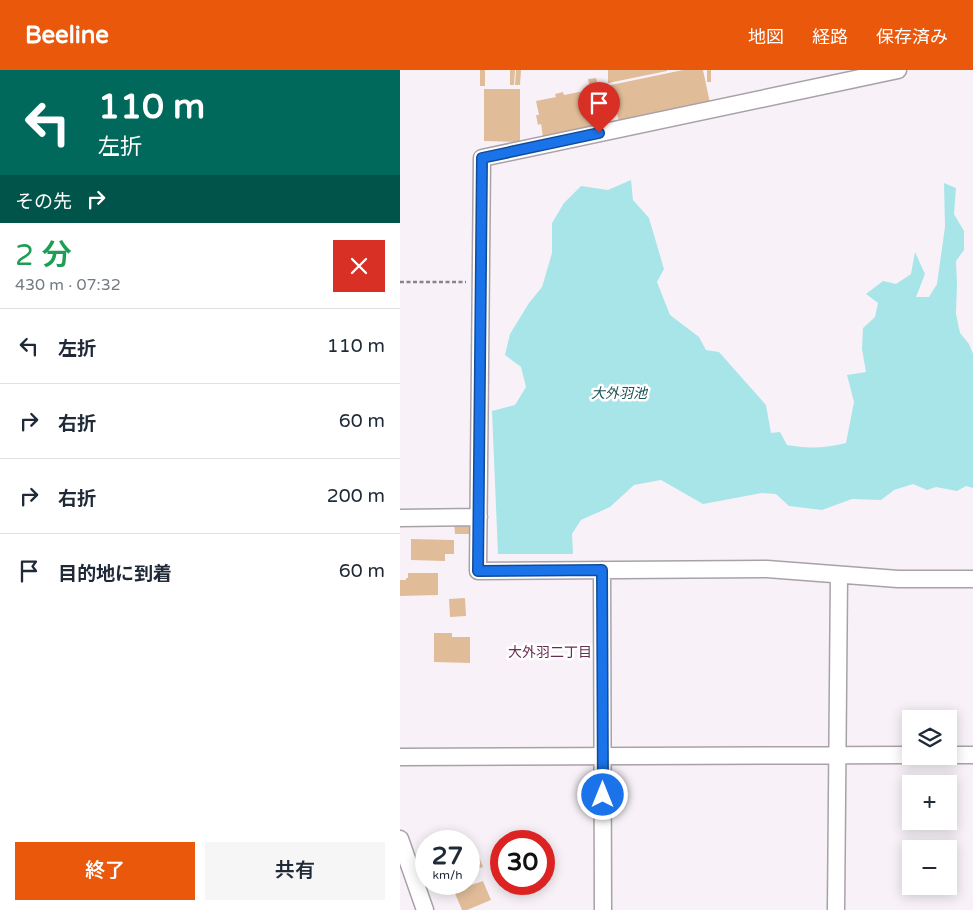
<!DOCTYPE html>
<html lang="ja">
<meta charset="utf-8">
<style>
:root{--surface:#fff;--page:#f6f6f7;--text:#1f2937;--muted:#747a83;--line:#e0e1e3;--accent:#ea580c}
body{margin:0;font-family:"Varela Round","Noto Sans JP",sans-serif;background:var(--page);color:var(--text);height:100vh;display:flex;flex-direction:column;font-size:19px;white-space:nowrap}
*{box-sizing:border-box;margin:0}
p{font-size:16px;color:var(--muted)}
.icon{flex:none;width:28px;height:28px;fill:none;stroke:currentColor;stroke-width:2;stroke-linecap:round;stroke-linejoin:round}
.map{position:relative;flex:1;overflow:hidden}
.drawer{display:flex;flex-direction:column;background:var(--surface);width:400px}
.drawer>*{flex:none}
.hud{background:#00695c;color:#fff;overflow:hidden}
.buttons{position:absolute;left:502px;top:640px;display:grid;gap:10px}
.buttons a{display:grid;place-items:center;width:55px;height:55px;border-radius:0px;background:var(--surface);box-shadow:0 2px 12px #0003;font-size:25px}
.speed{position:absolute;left:15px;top:760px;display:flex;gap:10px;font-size:25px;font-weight:700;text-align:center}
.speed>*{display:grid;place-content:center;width:65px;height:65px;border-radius:50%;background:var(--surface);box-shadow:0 2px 12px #0003;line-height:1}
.speed small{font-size:12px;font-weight:400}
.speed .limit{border:8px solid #d22;background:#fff;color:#111}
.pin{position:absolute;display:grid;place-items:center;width:42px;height:42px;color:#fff;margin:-51px -21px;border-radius:50% 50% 50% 0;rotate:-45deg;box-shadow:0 0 5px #0007}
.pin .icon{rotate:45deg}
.me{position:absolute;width:55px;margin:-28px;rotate:0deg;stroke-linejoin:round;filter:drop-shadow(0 0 4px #0008)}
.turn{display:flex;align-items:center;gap:18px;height:105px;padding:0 15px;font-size:22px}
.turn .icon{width:65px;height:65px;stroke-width:2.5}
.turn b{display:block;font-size:35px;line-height:42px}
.then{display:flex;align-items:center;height:48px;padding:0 15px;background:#0003;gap:10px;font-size:19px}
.round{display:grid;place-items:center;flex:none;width:52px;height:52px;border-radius:0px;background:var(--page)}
.overview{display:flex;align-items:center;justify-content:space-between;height:85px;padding:0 15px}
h1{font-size:30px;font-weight:600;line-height:38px;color:#1e9e55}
.button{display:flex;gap:10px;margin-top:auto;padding:10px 15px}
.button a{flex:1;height:58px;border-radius:0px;background:var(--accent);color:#fff;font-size:20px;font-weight:600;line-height:58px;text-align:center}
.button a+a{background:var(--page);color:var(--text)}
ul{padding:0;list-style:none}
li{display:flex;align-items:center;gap:15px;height:75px;padding:0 15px;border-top:1px solid var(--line)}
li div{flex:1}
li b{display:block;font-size:19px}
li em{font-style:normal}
header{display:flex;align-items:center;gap:30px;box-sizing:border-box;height:70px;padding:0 25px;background:var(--accent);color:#fff}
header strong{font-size:24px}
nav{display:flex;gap:28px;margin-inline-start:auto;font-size:18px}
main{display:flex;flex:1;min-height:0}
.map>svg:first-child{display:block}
.water{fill:#a7e5e9}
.building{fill:#e1bc99}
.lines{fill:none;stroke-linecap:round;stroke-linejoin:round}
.minor-casing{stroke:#a8a2a8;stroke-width:19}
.path{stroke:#898589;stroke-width:2.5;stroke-dasharray:4 2.5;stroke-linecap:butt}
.minor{stroke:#fff;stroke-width:16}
.route-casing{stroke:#114b97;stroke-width:12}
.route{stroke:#1a73e8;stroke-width:9}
.labels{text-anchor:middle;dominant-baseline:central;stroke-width:5;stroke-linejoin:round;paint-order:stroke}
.water-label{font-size:14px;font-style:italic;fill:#1c5154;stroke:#fff}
.neighbourhood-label{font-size:14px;fill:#682b51;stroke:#fff}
</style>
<header>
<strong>Beeline</strong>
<nav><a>地図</a><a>経路</a><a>保存済み</a></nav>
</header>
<main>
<section class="drawer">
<div class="hud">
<div class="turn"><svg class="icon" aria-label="left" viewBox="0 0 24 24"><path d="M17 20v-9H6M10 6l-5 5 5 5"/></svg><div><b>110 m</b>左折</div></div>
<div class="then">その先<svg class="icon" aria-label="right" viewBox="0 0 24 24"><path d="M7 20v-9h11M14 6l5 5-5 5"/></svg></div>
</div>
<div class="overview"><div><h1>2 分</h1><p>430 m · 07:32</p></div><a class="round" style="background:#d93025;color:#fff"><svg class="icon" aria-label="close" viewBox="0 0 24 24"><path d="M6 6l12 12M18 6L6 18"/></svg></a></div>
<ul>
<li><svg class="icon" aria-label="left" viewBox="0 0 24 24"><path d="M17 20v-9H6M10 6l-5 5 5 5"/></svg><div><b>左折</b></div><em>110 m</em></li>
<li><svg class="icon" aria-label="right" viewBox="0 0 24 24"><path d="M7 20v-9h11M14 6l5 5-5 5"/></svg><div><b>右折</b></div><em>60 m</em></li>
<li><svg class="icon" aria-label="right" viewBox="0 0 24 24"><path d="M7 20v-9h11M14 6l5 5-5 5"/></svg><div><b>右折</b></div><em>200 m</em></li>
<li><svg class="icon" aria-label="arrive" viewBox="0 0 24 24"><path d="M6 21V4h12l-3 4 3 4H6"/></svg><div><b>目的地に到着</b></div><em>60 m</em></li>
</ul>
<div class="button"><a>終了</a><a>共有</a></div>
</section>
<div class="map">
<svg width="573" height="840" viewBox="0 0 573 840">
<rect width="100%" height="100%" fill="#f8f2f8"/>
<path class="water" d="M231,110L233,130L249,148L264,199L257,212L270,245L299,267L306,280L319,282L366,335L371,363L380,362L387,375C408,379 426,378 446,373L454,332L447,305L466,302L462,279L463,258L475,247L478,233L466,224L483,211L496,214L511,204L515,182L525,204L516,227H529L537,214L545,157L544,113L556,118L554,144L564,161V180L556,191L557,213L556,244L560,263L569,274L573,284V418L566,416L557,421L536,417L527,420L513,414L494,420L481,430L452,429L422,440L389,436L376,424L362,423L303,434L261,410L234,415L210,437L181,450L172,464L173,484H98L92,341L115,335L126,317L121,297L105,285L110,264L129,233L142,217L152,183V153L164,133L181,116L208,120Z"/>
<path class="building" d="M80,0H85V16H80Z
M110,0H115L114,15H110Z
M116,0H121L120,15H115Z
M208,0H267V1L208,13Z
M283,0H303L310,33L219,52L211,15Z
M307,0H311V12H307Z
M196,8L197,12L189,14L188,9Z
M84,19H120V72L84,71Z
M189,20L197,56L143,67L141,54L138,55L136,45H139L136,31L156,27L155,24L163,22L164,25Z
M54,452H71V464H55Z
M11,469L54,470V484H45V491L11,490Z
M8,503H38V525L0,526V510H6V508H8Z
M65,528L66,546L50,547L49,529Z
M34,563H52V567H70V593L34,592Z
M75,777L83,797L69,802V779Z
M83,811L91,830L67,840H62L54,821Z"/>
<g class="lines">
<defs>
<path id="minor" d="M498,0L82,88L78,501L367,499L498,509H573
M0,448L79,447
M202,500L203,840
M549,685H573
M0,687L511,685
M0,769L25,840
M436,840L439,505"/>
</defs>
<use href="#minor" class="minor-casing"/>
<path class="path" d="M0,212H66"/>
<use href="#minor" class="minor"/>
</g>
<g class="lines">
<defs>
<path id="route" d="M199,63L82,88L78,501L202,500L203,725"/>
</defs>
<use href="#route" class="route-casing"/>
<use href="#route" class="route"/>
</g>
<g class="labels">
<g class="water-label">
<text x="219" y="323">大外羽池</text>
</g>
<g class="neighbourhood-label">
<text x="150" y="582">大外羽二丁目</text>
</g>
</g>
</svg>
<div class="buttons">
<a><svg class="icon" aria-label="layers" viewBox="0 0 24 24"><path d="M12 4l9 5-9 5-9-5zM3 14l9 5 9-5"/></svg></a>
<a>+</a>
<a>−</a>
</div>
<div class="speed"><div>27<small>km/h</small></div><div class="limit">30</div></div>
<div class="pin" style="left:199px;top:63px;background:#d93025"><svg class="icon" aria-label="arrive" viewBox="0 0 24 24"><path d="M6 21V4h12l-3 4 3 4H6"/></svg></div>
<svg class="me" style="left:203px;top:725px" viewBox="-20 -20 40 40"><circle r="17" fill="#1a73e8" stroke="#fff" stroke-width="3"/><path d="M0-11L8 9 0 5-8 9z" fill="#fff"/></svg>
</div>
</main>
